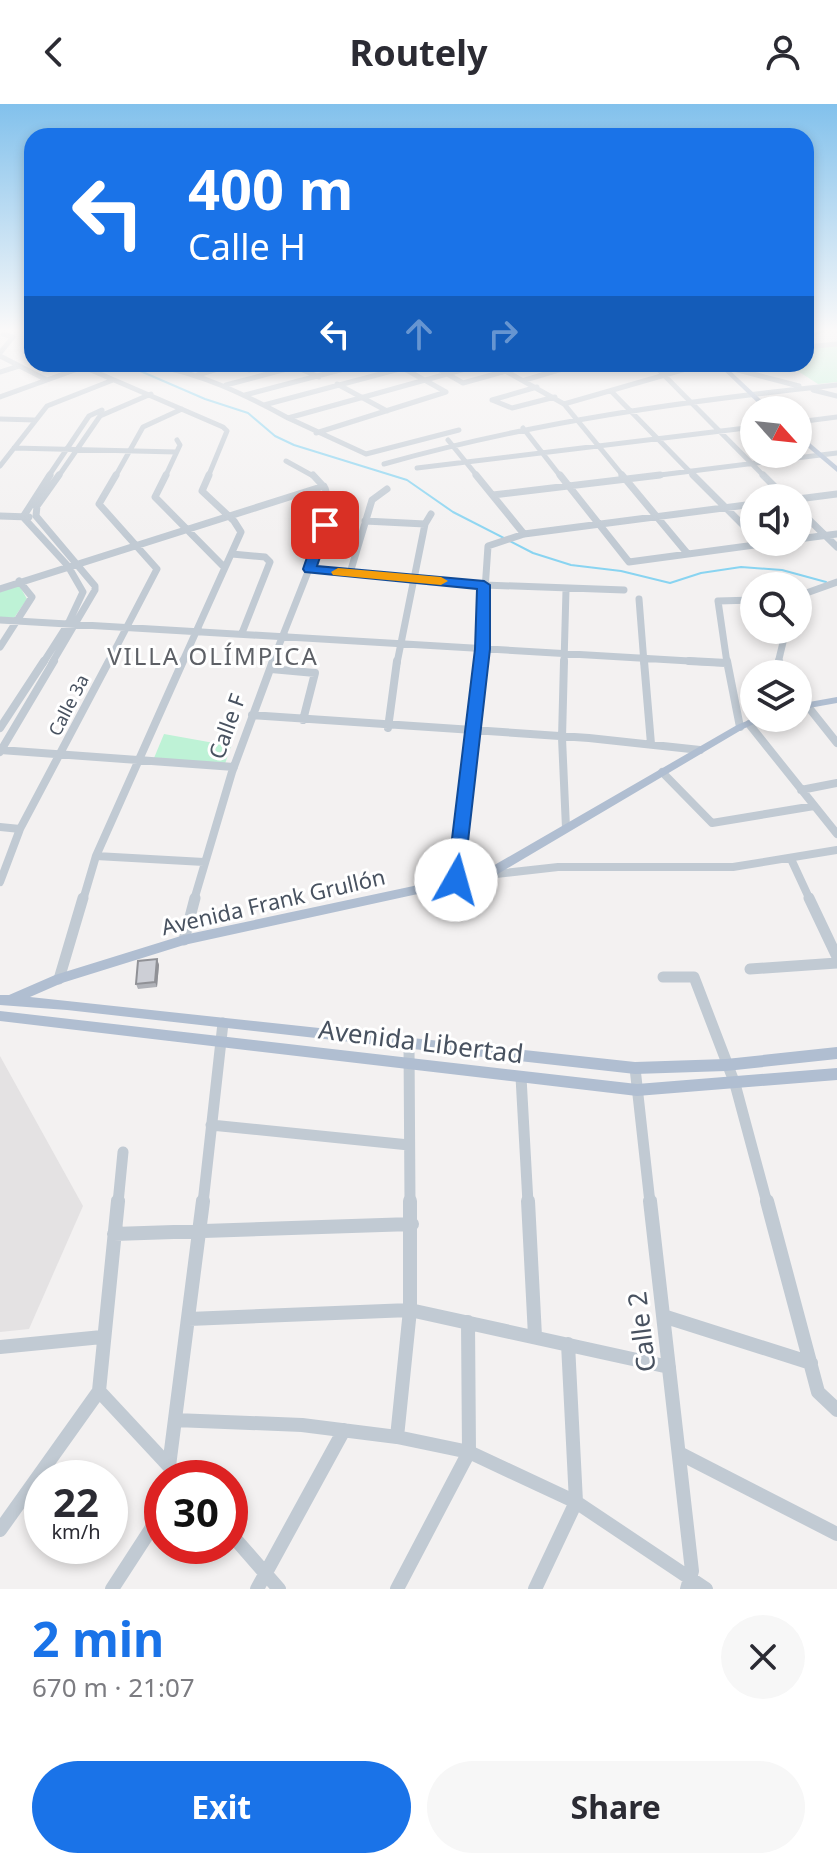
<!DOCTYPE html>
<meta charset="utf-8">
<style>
:root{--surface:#fff;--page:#f7f7f7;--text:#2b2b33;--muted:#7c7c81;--accent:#1a73e8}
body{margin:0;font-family:"Noto Sans",sans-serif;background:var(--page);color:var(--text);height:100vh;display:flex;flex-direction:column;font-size:30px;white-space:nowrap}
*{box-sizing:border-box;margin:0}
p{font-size:26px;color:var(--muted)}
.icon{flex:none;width:44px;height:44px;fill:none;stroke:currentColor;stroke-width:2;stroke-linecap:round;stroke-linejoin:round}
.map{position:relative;height:1485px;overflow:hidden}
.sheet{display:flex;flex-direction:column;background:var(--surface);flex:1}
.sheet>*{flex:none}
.guide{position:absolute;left:24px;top:24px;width:790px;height:244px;border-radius:24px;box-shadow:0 4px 12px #0003;background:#1a73e8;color:#fff;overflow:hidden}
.needle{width:52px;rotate:117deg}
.tools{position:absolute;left:740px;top:292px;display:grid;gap:16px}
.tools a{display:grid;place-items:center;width:72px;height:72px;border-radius:50%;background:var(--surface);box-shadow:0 4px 12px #0003;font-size:40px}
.speed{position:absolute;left:24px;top:1356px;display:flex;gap:16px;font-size:40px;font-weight:700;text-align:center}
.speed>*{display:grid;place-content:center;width:104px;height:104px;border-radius:50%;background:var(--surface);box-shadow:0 4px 12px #0003;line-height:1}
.speed small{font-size:20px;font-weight:400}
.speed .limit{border:12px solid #d22;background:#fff;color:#111}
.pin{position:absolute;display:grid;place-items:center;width:68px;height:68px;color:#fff;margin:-34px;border-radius:16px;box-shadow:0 4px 12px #0006}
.me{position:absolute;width:88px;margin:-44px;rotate:7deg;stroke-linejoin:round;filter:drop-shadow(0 0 6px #0008)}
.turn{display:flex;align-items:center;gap:28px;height:168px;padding:0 32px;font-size:36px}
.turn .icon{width:104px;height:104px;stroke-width:2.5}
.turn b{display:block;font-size:56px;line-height:68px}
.lanes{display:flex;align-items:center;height:76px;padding:0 32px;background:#0003;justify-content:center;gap:40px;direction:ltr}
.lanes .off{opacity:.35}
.round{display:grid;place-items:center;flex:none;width:84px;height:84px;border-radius:42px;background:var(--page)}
.head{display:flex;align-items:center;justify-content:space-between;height:136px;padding:0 32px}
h1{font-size:48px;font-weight:700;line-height:60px;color:var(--accent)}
.button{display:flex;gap:16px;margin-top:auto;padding:16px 32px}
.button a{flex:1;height:92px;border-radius:48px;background:var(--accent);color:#fff;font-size:32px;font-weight:700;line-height:92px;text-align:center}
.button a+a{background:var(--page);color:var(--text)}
header{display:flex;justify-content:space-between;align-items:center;height:104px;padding:0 32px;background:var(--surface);font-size:36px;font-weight:700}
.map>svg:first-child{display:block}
.education{fill:#e4e2e3}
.green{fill:#bef2d6}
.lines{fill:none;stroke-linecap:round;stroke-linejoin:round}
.stream{stroke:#89d4f1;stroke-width:2}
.minor-far4{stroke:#c1cad3;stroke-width:5}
.minor-far3{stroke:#c1cad3;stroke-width:7}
.minor-far2{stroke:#c1cad3;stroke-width:8}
.minor-far1{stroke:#c1cad3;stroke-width:11}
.minor{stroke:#c1cad3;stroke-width:14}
.major{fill:#b0bed1;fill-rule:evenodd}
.wall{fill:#b0b2b8}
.shaded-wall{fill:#909196}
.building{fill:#cdcfd6;stroke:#909196;stroke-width:2}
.route{fill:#1a73e8;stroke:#114b97;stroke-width:2}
.slow{fill:#f59e0b}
.labels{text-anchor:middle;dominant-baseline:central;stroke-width:6;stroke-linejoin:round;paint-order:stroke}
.far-street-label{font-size:18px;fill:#485260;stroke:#fff}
.street-label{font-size:22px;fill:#485260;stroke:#fff}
.neighbourhood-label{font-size:24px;letter-spacing:2px;fill:#5d6066;stroke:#fff}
.near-street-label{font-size:26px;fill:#485260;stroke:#fff}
</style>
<header><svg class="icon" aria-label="back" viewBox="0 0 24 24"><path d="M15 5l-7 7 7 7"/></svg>Routely<svg class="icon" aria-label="person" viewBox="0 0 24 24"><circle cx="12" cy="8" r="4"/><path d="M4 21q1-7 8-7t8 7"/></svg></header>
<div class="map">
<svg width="837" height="1485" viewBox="0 0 837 1485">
<rect width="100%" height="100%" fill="#f3f1f1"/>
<path class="education" d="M0,952L83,1102L29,1225L0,1228Z"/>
<path class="green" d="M837,242V278L818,280L787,260H806V245Z
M19,481L27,495L14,514L0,513V488Z
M164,630L231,642L225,660L154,654Z"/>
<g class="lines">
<path class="stream" d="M124,260L205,295L248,309L275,332L294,341L407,376L453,408L533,449L571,461L621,467L670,479L701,469L741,463L782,466L826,478"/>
<path class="minor-far4" d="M806,243L837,240
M0,249L13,233L3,230
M0,252L45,275
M77,260L223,323L227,327L208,373
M148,260C200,269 242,289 288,314
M235,260L249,266
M289,260L319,273
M430,260L463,279L506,267
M493,260L564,300L624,373
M653,260L765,373
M715,260L799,282
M0,268L19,262
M198,271L233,260
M525,276L579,260
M337,280L387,307
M226,281L294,263
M813,286L837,292
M611,287L695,373
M245,291L363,260
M0,293L83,263
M492,296L512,304L555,293
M492,296L537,283
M564,300L703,260
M264,301L403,264L446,288
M0,315L35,316
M798,318L837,313
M523,324L561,373
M459,326L366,350L288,314L483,260
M316,329L446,288
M448,336L478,373
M14,344L176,348
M286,357L315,373
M384,360C533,318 684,297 837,281
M0,362L47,302L113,276
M417,364L754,323
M48,373L89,312L102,306
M58,373L100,312L151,290
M115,373L143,323L182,305
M165,373L180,341L177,336
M644,373L837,349"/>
<path class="minor-far3" d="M166,371L155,393L224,463
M476,371L524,430
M560,371L629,458L777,438
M622,371L687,449
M693,371L754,432
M763,371L786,394
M493,391L660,371
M798,395L837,390
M798,405L837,443
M0,412L29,413
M365,417L425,420
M798,435L837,430
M232,450L265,453L270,458L242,529
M310,465L484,481L624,486
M350,469L372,396L387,385
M0,485L324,382
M798,492L837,478
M639,495L644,559
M0,516L723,559
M0,543L32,493L19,477
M43,559L68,520L83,488L68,462L23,413L50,371
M52,559L95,486V482L36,412L37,402L59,371
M108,559L157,465L99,400L116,371
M182,559L241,428L234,417L202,387L209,371
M272,559L313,455L330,401L325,384L313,371
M397,559L425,420L431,410
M480,559L488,442L524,430L754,400
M564,559L566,486
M727,559L718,497L754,496
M778,559L786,526"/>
<path class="minor-far2" d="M564,557L562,634L566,724
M644,557L651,640
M689,557L727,559
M727,557L740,623
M779,557L783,570
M271,565L315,569L303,616
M798,590L837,639
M252,611L589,634L700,646
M749,620L837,730
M0,624L44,557
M388,624L397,557
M0,646L234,663
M0,648L54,557
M662,668L712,719L814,702
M801,686L837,679
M0,723L20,725
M96,752L204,758
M791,755L810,796
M487,771L558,763H733L837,746
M456,776L481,557
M0,778L20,725L109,557
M83,796L96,752L183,557
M194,796L232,668L273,557"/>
<path class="minor-far1" d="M809,794L837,853
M184,836L195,794
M750,865L837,859
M663,873H694L735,980L767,1099
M59,875L83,794
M409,941L410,1099
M635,964L650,1099
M521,973L528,1099
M211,1021L409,1041
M118,1099L123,1048
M203,1099L223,919"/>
<path class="minor" d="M528,1097L535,1232
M650,1097L692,1467L687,1485
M767,1097L818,1288L837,1306
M114,1130L412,1120
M663,1212L811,1259
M189,1215L410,1206L669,1263
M0,1243L102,1233
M99,1287L180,1374
M175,1316L302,1321L397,1333L469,1348L576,1398L706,1485
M397,1333L410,1206V1097
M679,1349L837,1430
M169,1362L203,1097
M0,1426L99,1287L118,1097
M230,1429L279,1485
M112,1485L162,1408
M257,1485L344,1326
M397,1485L469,1348L468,1218
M535,1485L576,1398L568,1240"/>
<path class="major" d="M821,226H829L806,235V231Z
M717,260H723L772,306H765Z
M798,329L837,362V368L798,335Z
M837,593V599L798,606V600Z
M754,614H767L743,625L491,774L184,841L62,879L30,893L635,958L726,955L837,943V955L726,967L635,970L67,906L0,901V891H9L55,871L184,831L484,767L737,621Z
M0,907L637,980L837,964V976L637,992L0,917Z"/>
</g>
<path class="wall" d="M157,855L159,861L157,883L138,885L136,880Z"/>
<path class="shaded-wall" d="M157,855L159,861L157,883L155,878Z"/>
<path class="building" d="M157,855L155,878L136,880L138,857Z"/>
<linearGradient id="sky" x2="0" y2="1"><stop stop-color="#82c1ec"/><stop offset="0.52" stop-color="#faf9f9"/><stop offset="1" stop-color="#faf9f9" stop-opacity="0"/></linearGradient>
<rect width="837" height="434" fill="url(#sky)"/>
<path class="route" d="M325,418L331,421L317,462L484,477L490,481V545L463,781H450L447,776L475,545L477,485L305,468L303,465L318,421Z"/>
<path class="slow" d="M338,464L441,473L448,477L441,481L333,471L331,468Z"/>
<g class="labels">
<g class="far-street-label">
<text transform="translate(68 601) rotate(-63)">Calle 3a</text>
</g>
<g class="street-label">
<text transform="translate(226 622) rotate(-70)">Calle F</text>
<text transform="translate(273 797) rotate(-13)">Avenida Frank Grullón</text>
</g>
<g class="neighbourhood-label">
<text x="213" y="551">VILLA OLÍMPICA</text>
</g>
<g class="near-street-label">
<text transform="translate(421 937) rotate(7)">Avenida Libertad</text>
<text transform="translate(641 1228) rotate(-97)">Calle 2</text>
</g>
</g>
</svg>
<div class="tools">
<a><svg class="needle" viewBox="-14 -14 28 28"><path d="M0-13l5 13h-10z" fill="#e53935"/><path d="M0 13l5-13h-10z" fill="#7c7c81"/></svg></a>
<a><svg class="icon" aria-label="sound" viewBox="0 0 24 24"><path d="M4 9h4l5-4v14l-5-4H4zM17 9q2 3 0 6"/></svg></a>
<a><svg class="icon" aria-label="search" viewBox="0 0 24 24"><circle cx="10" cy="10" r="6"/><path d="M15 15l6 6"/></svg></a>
<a><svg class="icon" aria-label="layers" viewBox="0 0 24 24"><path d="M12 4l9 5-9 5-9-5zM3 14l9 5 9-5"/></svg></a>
</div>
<div class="speed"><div>22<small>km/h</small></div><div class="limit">30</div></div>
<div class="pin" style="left:325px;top:421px;background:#d93025"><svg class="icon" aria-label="arrive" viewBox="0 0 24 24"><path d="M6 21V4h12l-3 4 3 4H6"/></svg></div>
<svg class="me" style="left:456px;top:776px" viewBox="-20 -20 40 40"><circle r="19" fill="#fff"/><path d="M0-13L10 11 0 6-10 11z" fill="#1a73e8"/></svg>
<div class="guide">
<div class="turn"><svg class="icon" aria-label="left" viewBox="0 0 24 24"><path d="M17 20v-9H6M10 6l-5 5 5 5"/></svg><div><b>400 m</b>Calle H</div></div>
<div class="lanes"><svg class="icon" aria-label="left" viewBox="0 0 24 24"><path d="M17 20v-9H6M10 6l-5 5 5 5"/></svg><svg class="icon off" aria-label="ahead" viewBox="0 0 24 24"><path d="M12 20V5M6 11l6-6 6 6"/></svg><svg class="icon off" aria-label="right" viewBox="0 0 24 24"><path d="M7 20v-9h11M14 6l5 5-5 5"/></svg></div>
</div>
</div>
<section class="sheet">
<div class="head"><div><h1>2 min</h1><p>670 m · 21:07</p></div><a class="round"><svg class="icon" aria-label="close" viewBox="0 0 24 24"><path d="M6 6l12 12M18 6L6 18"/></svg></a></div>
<div class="button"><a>Exit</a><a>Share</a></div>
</section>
